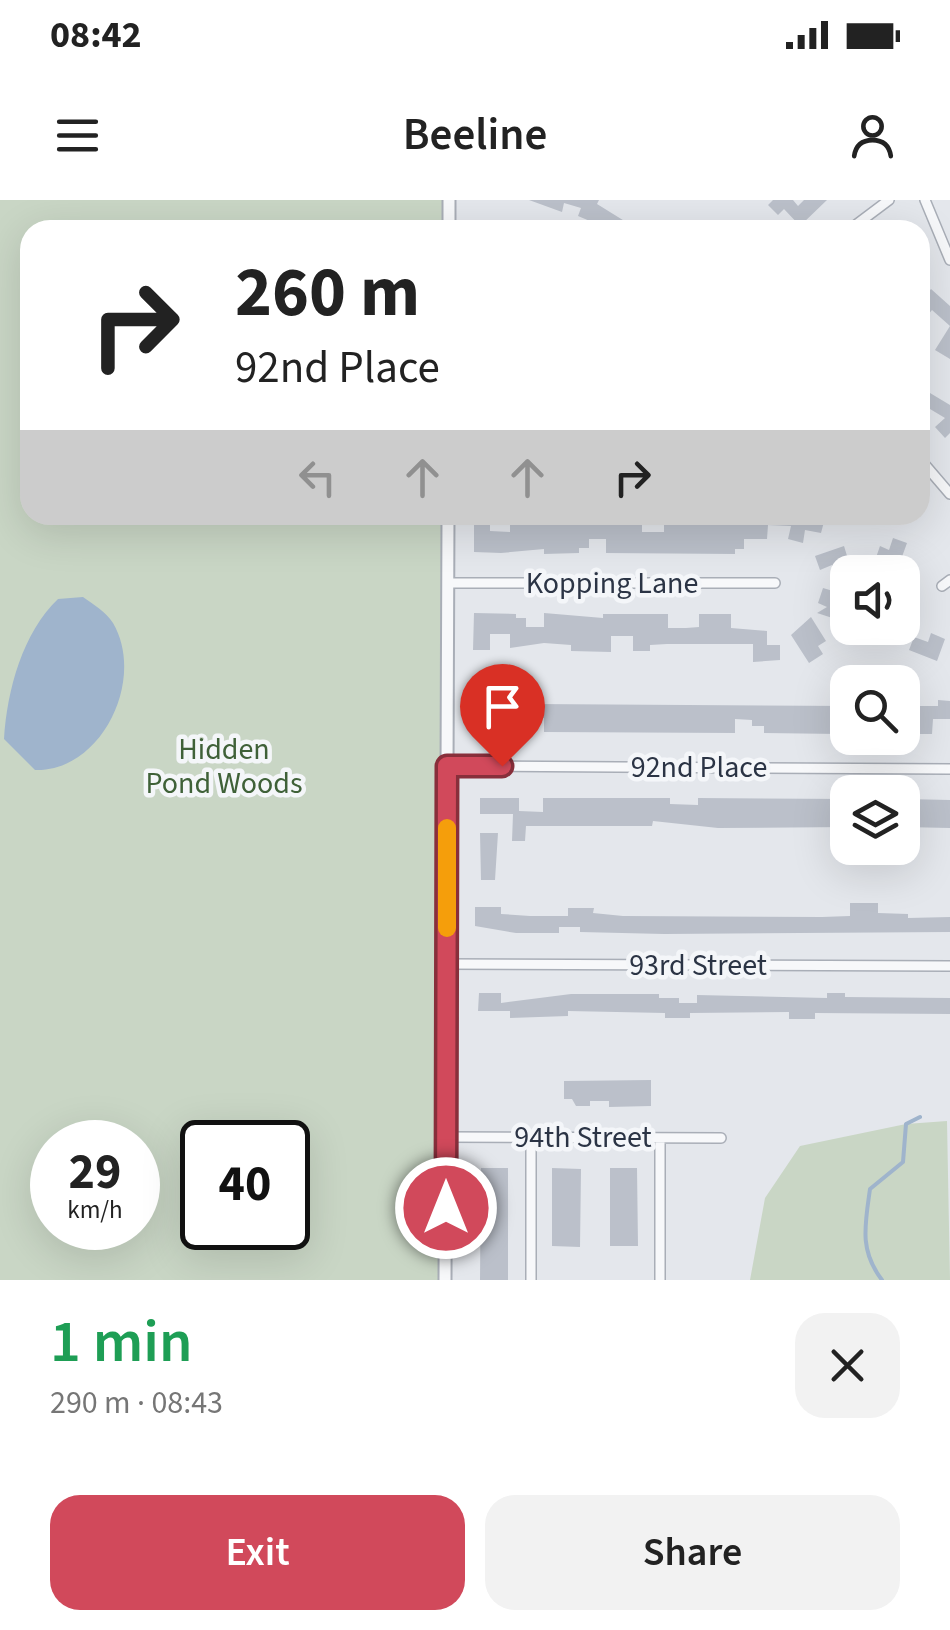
<!DOCTYPE html>
<meta charset="utf-8">
<style>
:root{--surface:#fff;--page:#f2f2f2;--text:#222;--muted:#767676;--accent:#d1495b}
body{margin:0;font-family:"Source Sans 3",sans-serif;background:var(--page);color:var(--text);height:100vh;display:flex;flex-direction:column;font-size:38px;white-space:nowrap}
*{box-sizing:border-box;margin:0}
p{font-size:32px;color:var(--muted)}
.icon{flex:none;width:55px;height:55px;fill:none;stroke:currentColor;stroke-width:2;stroke-linecap:round;stroke-linejoin:round}
.map{position:relative;height:1080px;overflow:hidden}
.details{display:flex;flex-direction:column;background:var(--surface);flex:1}
.details>*{flex:none}
.hud{position:absolute;left:20px;top:20px;width:910px;height:305px;border-radius:30px;box-shadow:0 10px 40px #0002;background:#fff;color:var(--text);overflow:hidden}
.buttons{position:absolute;left:830px;top:355px;display:grid;gap:20px}
.buttons a{display:grid;place-items:center;width:90px;height:90px;border-radius:20px;background:var(--surface);box-shadow:0 10px 40px #0002;font-size:50px}
.speed{position:absolute;left:30px;top:920px;display:flex;gap:20px;font-size:50px;font-weight:700;text-align:center}
.speed>*{display:grid;place-content:center;width:130px;height:130px;border-radius:50%;background:var(--surface);box-shadow:0 10px 40px #0002;line-height:1}
.speed small{font-size:25px;font-weight:400}
.speed .limit{border:5px solid #111;border-radius:15px;background:#fff;color:#111}
.pin{position:absolute;display:grid;place-items:center;width:85px;height:85px;color:#fff;margin:-102px -42px;border-radius:50% 50% 50% 0;rotate:-45deg;box-shadow:0 0 10px #0007}
.pin .icon{rotate:45deg}
.me{position:absolute;width:110px;margin:-55px;rotate:0deg;stroke-linejoin:round;filter:drop-shadow(0 0 8px #0008)}
.turn{display:flex;align-items:center;gap:35px;height:210px;padding:0 50px;font-size:45px}
.turn .icon{width:130px;height:130px;stroke-width:2.5}
.turn b{display:block;font-size:70px;line-height:85px}
.lanes{display:flex;align-items:center;height:95px;padding:0 50px;background:#0003;justify-content:center;gap:50px;direction:ltr}
.lanes .off{opacity:.35}
.round{display:grid;place-items:center;flex:none;width:105px;height:105px;border-radius:30px;background:var(--page)}
.headline{display:flex;align-items:center;justify-content:space-between;height:170px;padding:0 50px}
h1{font-size:60px;font-weight:600;line-height:75px;color:#1e9e55}
.button{display:flex;gap:20px;margin-top:auto;padding:20px 50px}
.button a{flex:1;height:115px;border-radius:30px;background:var(--accent);color:#fff;font-size:40px;font-weight:600;line-height:115px;text-align:center}
.button a+a{background:var(--page);color:var(--text)}
.status{display:flex;justify-content:space-between;align-items:center;height:70px;padding:0 50px;background:var(--surface);direction:ltr}
.status svg{height:28px;fill:currentColor}
header{display:flex;justify-content:space-between;align-items:center;height:130px;padding:0 50px;background:var(--surface);font-size:45px;font-weight:600}
.map>svg:first-child{display:block}
.green{fill:#c9d6c5;fill-rule:evenodd}
.water{fill:#9fb4cc}
.lines{fill:none;stroke-linecap:round;stroke-linejoin:round}
.stream{stroke:#9fb4cc;stroke-width:4}
.building{fill:#bbc0ca}
.minor-casing{stroke:#a9aeb7;stroke-width:12}
.tertiary-casing{stroke:#a9aeb7;stroke-width:15}
.minor{stroke:#f7f8fa;stroke-width:9}
.tertiary{stroke:#f7f8fa;stroke-width:11}
.route-casing{stroke:#882f3b;stroke-width:25}
.route{stroke:#d1495b;stroke-width:18}
.slow{stroke:#f59e0b;stroke-width:18}
.labels{text-anchor:middle;dominant-baseline:central;stroke-width:9;stroke-linejoin:round;paint-order:stroke}
.street-label{font-size:30px;fill:#2b3445;stroke:#f4f6f9}
.park-label{font-size:30px;fill:#3f6138;stroke:#f4f6f9}
</style>
<div class="status"><b>08:42</b><svg viewBox="0 0 49 12"><path d="M0 12V9h3v3zM5 12V6h3v6zM10 12V3h3v9zM15 12V0h3v12zM26 1h20v11H26zM47 4h2v5h-2z"/></svg></div>
<header><svg class="icon" aria-label="menu" viewBox="0 0 24 24"><path d="M4 6h16M4 12h16M4 18h16"/></svg>Beeline<svg class="icon" aria-label="person" viewBox="0 0 24 24"><circle cx="12" cy="8" r="4"/><path d="M4 21q1-7 8-7t8 7"/></svg></header>
<div class="map">
<svg width="950" height="1080" viewBox="0 0 950 1080">
<rect width="100%" height="100%" fill="#e4e7ec"/>
<path class="green" d="M0,0H448V30H30V315H448L447,1080H0ZM52,942H138V1028H52ZM202,942H288V1028H202Z
M947,921L950,1080H750L765,998L800,946L906,924Z"/>
<path class="water" d="M83,397C93,404 106,412 113,423C146,479 102,572 35,570L4,539C7,490 23,432 58,399Z"/>
<g class="lines">
<path class="stream" d="M882,1080C859,1050 865,1025 870,989L903,962L906,924L920,917"/>
</g>
<path class="building" d="M529,0H599L597,4L639,30H611L578,16L581,8L564,3L562,12Z
M773,0H793L798,6L804,0H827L800,26L784,9L778,15L768,5Z
M931,89L950,106V159L935,150L950,126L932,110L927,116L920,110V91L925,96Z
M920,187L950,205V233L945,238L935,227L945,218L920,203Z
M474,315H490V331L510,332V316H528V324L571,325V315L589,316V323L624,324V316H642V332H664V316L825,318L821,333L805,330L803,343L788,339L791,326L768,325L767,339H744V349H735V354L606,353V339H589V348H579V353L544,354V349L501,353L474,352Z
M893,338L907,343L899,365L886,360V372H871L880,346L889,350Z
M844,346L852,372L836,378L832,365L820,370L815,356Z
M823,388L843,394L840,403L848,405V423L817,413L827,407L818,403Z
M474,413L516,414V418H526V427H544V413L603,418V414H668V428H686L699,427V414H731V428L767,431V445H780V460L753,462V444H667L650,445V451H633V436H611V452L571,451V445L544,443L510,448V434H490V450H473Z
M811,417L826,441L818,446L823,454L809,463L791,435Z
M931,433L945,439L937,461L909,450L914,437L928,442Z
M481,472H509L508,517H520V533H481L482,512H493V489H481Z
M938,500L950,501V519H933L932,534H916L917,520H906V506H938Z
M533,504L848,506V519H839V534L764,533V526H752V520L735,519V533L544,532V518H533Z
M480,598H519V611L543,612V598H670V604L698,605V598L848,599V627L718,628L653,621L652,626H526L525,641H512L513,614H480Z
M905,599L950,600V628L904,627Z
M480,633H498L495,680H481Z
M850,703H878V713L908,714V718L950,717V732L664,734L580,732V727H559V733H516L475,726V707H501V714L530,716H568V708H594L593,713L623,716L822,717L850,716Z
M479,793H501V803L571,794H659V798H679V803H697V795L827,798V793H845V797L950,798V814L815,813V819H789V812L690,813V818H665V813L568,811V816L510,818V811H478Z
M651,880V906L609,907V901H590V906H576L572,899H564V881Z
M481,968H508V1080H480Z
M552,968L581,969L580,1047L552,1046Z
M610,968H637L638,1046H610Z"/>
<g class="lines">
<defs>
<path id="minor" d="M925,0L950,60
M849,30L889,0
M920,259L950,294
M448,383H775
M942,386L950,380
M447,566L950,569
M446,764L950,766
M446,937L721,938
M531,1080V937
M660,1080V938"/>
<path id="tertiary" d="M449,30V0
M445,1080L448,315"/>
</defs>
<use href="#minor" class="minor-casing"/>
<use href="#tertiary" class="tertiary-casing"/>
<use href="#minor" class="minor"/>
<use href="#tertiary" class="tertiary"/>
</g>
<g class="lines">
<defs>
<path id="route" d="M446,1008L447,566H502"/>
</defs>
<use href="#route" class="route-casing"/>
<use href="#route" class="route"/>
<path class="slow" d="M447,728V628"/>
</g>
<g class="labels">
<g class="street-label">
<text x="612" y="383">Kopping Lane</text>
<text x="699" y="567">92nd Place</text>
<text x="698" y="765">93rd Street</text>
<text x="583" y="937">94th Street</text>
</g>
<g class="park-label">
<text x="224" y="549">Hidden<tspan x="224" dy="34">Pond Woods</tspan></text>
</g>
</g>
</svg>
<div class="buttons">
<a><svg class="icon" aria-label="sound" viewBox="0 0 24 24"><path d="M4 9h4l5-4v14l-5-4H4zM17 9q2 3 0 6"/></svg></a>
<a><svg class="icon" aria-label="search" viewBox="0 0 24 24"><circle cx="10" cy="10" r="6"/><path d="M15 15l6 6"/></svg></a>
<a><svg class="icon" aria-label="layers" viewBox="0 0 24 24"><path d="M12 4l9 5-9 5-9-5zM3 14l9 5 9-5"/></svg></a>
</div>
<div class="speed"><div>29<small>km/h</small></div><div class="limit">40</div></div>
<div class="pin" style="left:502px;top:566px;background:#d93025"><svg class="icon" aria-label="arrive" viewBox="0 0 24 24"><path d="M6 21V4h12l-3 4 3 4H6"/></svg></div>
<svg class="me" style="left:446px;top:1008px" viewBox="-20 -20 40 40"><circle r="17" fill="#d1495b" stroke="#fff" stroke-width="3"/><path d="M0-11L8 9 0 5-8 9z" fill="#fff"/></svg>
<div class="hud">
<div class="turn"><svg class="icon" aria-label="right" viewBox="0 0 24 24"><path d="M7 20v-9h11M14 6l5 5-5 5"/></svg><div><b>260 m</b>92nd Place</div></div>
<div class="lanes"><svg class="icon off" aria-label="left" viewBox="0 0 24 24"><path d="M17 20v-9H6M10 6l-5 5 5 5"/></svg><svg class="icon off" aria-label="ahead" viewBox="0 0 24 24"><path d="M12 20V5M6 11l6-6 6 6"/></svg><svg class="icon off" aria-label="ahead" viewBox="0 0 24 24"><path d="M12 20V5M6 11l6-6 6 6"/></svg><svg class="icon" aria-label="right" viewBox="0 0 24 24"><path d="M7 20v-9h11M14 6l5 5-5 5"/></svg></div>
</div>
</div>
<section class="details">
<div class="headline"><div><h1>1 min</h1><p>290 m · 08:43</p></div><a class="round"><svg class="icon" aria-label="close" viewBox="0 0 24 24"><path d="M6 6l12 12M18 6L6 18"/></svg></a></div>
<div class="button"><a>Exit</a><a>Share</a></div>
</section>
